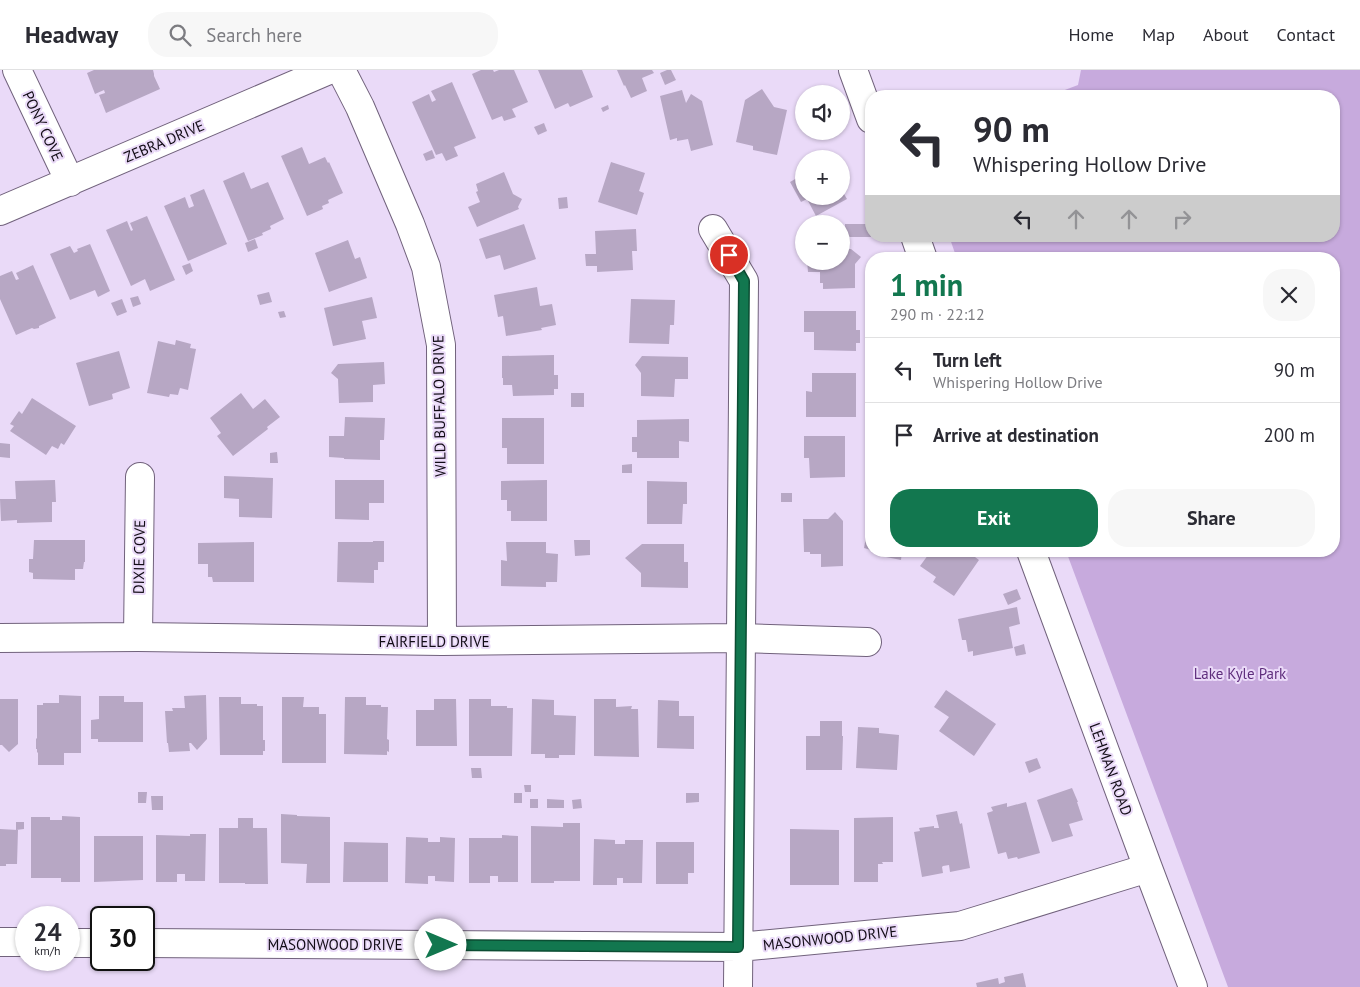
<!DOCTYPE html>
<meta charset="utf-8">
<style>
:root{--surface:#fff;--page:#f7f7f7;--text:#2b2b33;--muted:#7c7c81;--line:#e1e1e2;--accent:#12774f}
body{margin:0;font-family:"PT Sans",sans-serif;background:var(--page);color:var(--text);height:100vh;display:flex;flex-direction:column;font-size:19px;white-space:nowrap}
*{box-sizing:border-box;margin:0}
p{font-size:16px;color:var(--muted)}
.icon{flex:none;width:28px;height:28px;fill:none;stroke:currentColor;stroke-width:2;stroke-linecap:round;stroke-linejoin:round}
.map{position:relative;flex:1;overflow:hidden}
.side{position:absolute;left:865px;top:182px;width:475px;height:305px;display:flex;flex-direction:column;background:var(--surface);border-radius:20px;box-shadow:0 1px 4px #0004}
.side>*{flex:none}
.top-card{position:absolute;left:865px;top:20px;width:475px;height:152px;border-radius:20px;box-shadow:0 1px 4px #0004;background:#fff;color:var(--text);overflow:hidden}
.controls{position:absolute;left:795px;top:15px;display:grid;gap:10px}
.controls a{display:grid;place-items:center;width:55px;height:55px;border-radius:50%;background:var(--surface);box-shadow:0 1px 4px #0004;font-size:25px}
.speed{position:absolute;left:15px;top:836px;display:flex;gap:10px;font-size:25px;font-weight:700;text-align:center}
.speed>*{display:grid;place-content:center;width:65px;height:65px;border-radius:50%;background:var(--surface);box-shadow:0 1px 4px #0004;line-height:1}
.speed small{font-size:12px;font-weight:400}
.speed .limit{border:2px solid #111;border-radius:8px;background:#fff;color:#111}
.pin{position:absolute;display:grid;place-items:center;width:42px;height:42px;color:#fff;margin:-21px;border:2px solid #fff;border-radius:50%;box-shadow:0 1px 5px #0007}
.me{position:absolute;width:55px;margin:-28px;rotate:90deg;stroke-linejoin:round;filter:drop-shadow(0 0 4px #0008)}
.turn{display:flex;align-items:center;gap:18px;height:105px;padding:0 25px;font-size:22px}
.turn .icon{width:65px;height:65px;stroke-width:2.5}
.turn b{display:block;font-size:35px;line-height:42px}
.lanes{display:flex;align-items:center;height:48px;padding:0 25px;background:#0003;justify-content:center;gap:25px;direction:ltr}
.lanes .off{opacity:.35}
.round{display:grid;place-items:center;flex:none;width:52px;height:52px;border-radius:20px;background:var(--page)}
.summary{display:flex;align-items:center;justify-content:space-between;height:85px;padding:0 25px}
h1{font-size:30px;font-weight:600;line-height:38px;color:var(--accent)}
.primary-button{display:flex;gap:10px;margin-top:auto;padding:10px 25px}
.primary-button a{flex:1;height:58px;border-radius:20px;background:var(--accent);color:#fff;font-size:20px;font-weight:600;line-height:58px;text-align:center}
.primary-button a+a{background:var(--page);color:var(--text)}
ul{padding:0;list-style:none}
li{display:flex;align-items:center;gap:15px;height:65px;padding:0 25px;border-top:1px solid var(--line)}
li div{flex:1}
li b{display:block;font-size:19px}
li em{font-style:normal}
header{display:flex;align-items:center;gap:30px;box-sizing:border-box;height:70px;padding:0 25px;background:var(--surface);border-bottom:1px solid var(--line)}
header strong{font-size:24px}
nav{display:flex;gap:28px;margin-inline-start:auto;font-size:18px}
.search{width:350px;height:45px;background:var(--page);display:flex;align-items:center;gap:12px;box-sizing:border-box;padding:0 18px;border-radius:20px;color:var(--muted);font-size:19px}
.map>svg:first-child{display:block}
.green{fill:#c7aadd}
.building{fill:#b7a7c4}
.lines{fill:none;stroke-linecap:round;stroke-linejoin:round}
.minor-casing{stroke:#71627c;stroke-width:30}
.minor{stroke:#fff;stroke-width:28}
.route-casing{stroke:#0c4d33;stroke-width:12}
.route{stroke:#12774f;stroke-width:9}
.labels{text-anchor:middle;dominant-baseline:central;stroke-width:4;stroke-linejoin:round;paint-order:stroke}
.street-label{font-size:15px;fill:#120c16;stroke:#eadaf8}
.park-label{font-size:15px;fill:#5f2e7d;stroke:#eadaf8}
</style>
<header>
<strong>Headway</strong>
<div class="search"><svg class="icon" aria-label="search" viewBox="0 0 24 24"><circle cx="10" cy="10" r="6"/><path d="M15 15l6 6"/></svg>Search here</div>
<nav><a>Home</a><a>Map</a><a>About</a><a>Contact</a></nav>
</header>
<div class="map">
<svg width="1360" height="917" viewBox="0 0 1360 917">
<rect width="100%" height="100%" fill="#eadaf8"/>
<path class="green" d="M1081,0H1360V917H1228L1066,481H1334V189H957L949,166H1334V26H1049L1078,15Z"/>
<path class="building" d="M94,0H153L154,4V6L160,19L106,43L99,25L105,23L104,20L95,24L87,3Z
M481,0H493L494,2L499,0H514L528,32L512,39L516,47L504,51L502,46L492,50L472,4Z
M538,0H582L593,27L570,37L568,33L555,39Z
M617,0H652L654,3L642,8L647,21L631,28L625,15L624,16Z
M667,0H671L676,10L665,15L660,3Z
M452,12L476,68L454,77L458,86L446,91L442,83L436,85L412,32L429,24L432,32L436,30L431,21Z
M762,19L774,37L787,40L777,85L753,80V76L736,72L745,30Z
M682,20L686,33L691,24L702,31L713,75L691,81L688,69L677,71V68L670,70L660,26Z
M608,35L609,39L603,42L601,38Z
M544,53L547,61L538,65L534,57Z
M302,77L309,94L325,87L328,93L329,92L343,123L328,130L329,133L322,136L323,139L307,146L281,86Z
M432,80L435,88L426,91L423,84Z
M611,92L645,103L639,121L644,123L637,145L598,132Z
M244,102L251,119L268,112L284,149L270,156L271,159L262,163L263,165L248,171L223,111Z
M504,102L513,124L522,129L518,137L519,139L477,157L468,137L480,132L476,122L478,121L476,114Z
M804,104V126H841V119L847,129L816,146L807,129L801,132L790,112Z
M204,119L227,174L188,191L164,136L185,127L189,138L194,136L190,125Z
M567,127L568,138L559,139L558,128Z
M147,146L175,210L150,221L145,209L131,216L106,160L127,151L131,161L133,160L130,153Z
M524,154L536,189L504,200L500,185L486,189L479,169Z
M845,154H871V167H845Z
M636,159L637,181H632L633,200L597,202V196H586L585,184H596L595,161Z
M255,169L258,178L248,182L245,173Z
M348,170L355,189L360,187L367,208L329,222L315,183Z
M90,174L110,221L98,227L95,220L70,230L50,184L70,176L74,183L78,181L77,179Z
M841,179H851L861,187L855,194V218L823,219V213H820V202H808L807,191H841Z
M190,193L193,201L186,205L182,196Z
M33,195L56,248L39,256V258L34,259L32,258L16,265L0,229V206L12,201L16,210L19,209L16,203Z
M537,217L540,236L552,234L556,255L541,258L542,260L506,266L503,246L498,247L494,225Z
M269,222L272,232L260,235L257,225Z
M138,226L141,234L133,237L130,228Z
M372,227L377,248L362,251L366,269L333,276L324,238Z
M122,229L127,242L117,246L111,233Z
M631,229L675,230L674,255H670L669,274L629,273Z
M284,241L286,247L280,248L278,242Z
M804,241H856V260H860V273H856V281L814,280V262H804Z
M176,270L191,274L190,278L196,279L188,320L180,318L178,325L170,324L169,327L147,323L158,271L175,275Z
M119,281L130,318L112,324L113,329L89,336L76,293Z
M554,285V305H558V319H554V325L513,326L512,315H503V308H502V286Z
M642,286L688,287V309H675L674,327L641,326V303L635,295Z
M384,292L385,314L373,315V332L339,333L338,309L331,303L338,294Z
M812,303H856V347H806V321L812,322Z
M241,323L253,339L265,329L280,347L267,357L268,359L233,386L217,366L221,363L210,348Z
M571,323H584V337H571Z
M32,328L76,356L64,375L61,373L58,379L52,376L46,385L10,361L14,356L10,354L19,341L22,344Z
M345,347L385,348L384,370H380V390L344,389V388L329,387V366H344Z
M502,348H544V394H507V378H502Z
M689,349V372L679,371V388H637V382H632V367H637V350Z
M804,366H845V407L810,408L809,388H804Z
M0,373L10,374V388L0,387Z
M277,382L278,393H270V383Z
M632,394V403H622V395Z
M224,406L273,408L272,448L239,447V429L224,428Z
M55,410L56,432H52V452L17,453V450L1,451L0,429H16L15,411Z
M335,410H384V433H369V450L335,449Z
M547,410V451H511V441H507V430H501V411Z
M647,411L687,412V434H683L682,454H647Z
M781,423H792V432H781Z
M835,442L843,451V496L821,497V484H810V482H804L803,449H828Z
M870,444L871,445V480L864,478Z
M34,470H85V492H84L83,499H75V510L33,509V503L29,502V489H33Z
M574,470H590V485L575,486Z
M373,471H384V492H378V500H374V513L337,512L338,472H373Z
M254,472V512H213L212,507H208V494H198V473Z
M506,472H546V483L558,484L557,512H546V517L501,516V490L507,491Z
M642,474H684V492H688V518L641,517V503L625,488Z
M873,481H902L901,490L881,486V484Z
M931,481H967L979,490L954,526L933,512L936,507L920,496Z
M1017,519L1021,529L1008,535L1003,524Z
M1017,537L1020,554L1009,557L1013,578L973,586V581L968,582L966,570H962L958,549Z
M1024,574L1026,584L1016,586L1014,577Z
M946,620L996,654L974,686L939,661L949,647L934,637Z
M59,625L81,626V683H64V695H38V683L37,682V679H36V668L37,669V635H43V633H59Z
M206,625L207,669L197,680L191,673H189L190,681L169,682L168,673H167L165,641H173L172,638H185L184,626Z
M99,626H124V632H143V672H98V669H91V650L99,649Z
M219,627H241V634H257V636H263V670H265V681H263V685H220Z
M282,627H304L303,637H319V644H326V693H282Z
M345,627H366V635H381V637H388L387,669L389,670V682L387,681V685L344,684Z
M0,629H18V674L9,682L2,675H0Z
M434,629H456L457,676H416V640H434Z
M469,629H491V636H507V638H513L512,686H469Z
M532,629L554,630V645L576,646L575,685H559V688H545V684H531Z
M594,629H616V637L632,636L631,639H638L639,687L594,686Z
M658,630L679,631V646H694V679L657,678Z
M820,651H842V666H843L842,700H806V666H820Z
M858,657L879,658V663L899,665L897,700L856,698Z
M1037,688L1041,698L1029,703L1025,692Z
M471,698H481L482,708H472Z
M524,715H531V722H525Z
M1072,718L1078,732H1077L1083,750L1069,754L1073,766L1052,772L1037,730Z
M138,722H147L146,733H138Z
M514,723H522V733H514Z
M686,723H699V732L686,733Z
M151,726H163V740H152Z
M530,729H538V738H530Z
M547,729L564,730V738H547Z
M581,729L582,738L573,739L572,730Z
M1026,732L1040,783L1018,789L1017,787L1008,789L1006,782L998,784L987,743L993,741L991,737L1007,733V737Z
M957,741L960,754L962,753L970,798L950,802L949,795L943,796L942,797L943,803L922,807L914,762L920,761L919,758L934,756V758H939L936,745Z
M281,744L297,745V746L330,747V813H306L307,794L281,793Z
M62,746L80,747V812H61V808H31V747H50V750H62Z
M893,747V792H882L883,794H878V812H854V748Z
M238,748H253V758H267L268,814H245V813H219V758H238Z
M16,752H24V759L16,760Z
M563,753H580V811H554V813H531V756L563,757Z
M0,759L18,760L17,794H6V796H0Z
M790,759L839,760V815H790Z
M190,764H206L205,811H185V804H177V812H156V765L190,766Z
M502,765L518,766V812H498V806H490V813H469V768H502Z
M94,766H143V810L94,812Z
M406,767L428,768V772H440V767L455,768L454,812L435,811V806H428V814L405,813Z
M594,769L615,770V774H625V770H643L642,813H623V808H617V815H593Z
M344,772L388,773V812H343Z
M656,772H694V803H688V814H656Z
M1023,903L1026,917H977L976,913L998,908L999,914L1005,912L1004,907Z"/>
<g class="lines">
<defs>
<path id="minor" d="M17,0L70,112
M341,0L360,37L410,154L426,197L441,275L442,571
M853,0L871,49
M0,141L329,0
M713,159L744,211L738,917
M915,166L923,189
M1031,481L1148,798L1193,917
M138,567L140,407
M0,568L138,567L442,571L740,568L867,572
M0,872H26
M69,873H101
M144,873L739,877L960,856L1148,798"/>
</defs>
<use href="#minor" class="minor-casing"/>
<use href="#minor" class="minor"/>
</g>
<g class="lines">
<defs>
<path id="route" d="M441,875L738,877L744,211L729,185"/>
</defs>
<use href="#route" class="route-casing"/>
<use href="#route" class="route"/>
</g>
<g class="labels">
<g class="street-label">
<text transform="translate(43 56) rotate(65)">PONY COVE</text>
<text transform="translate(164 71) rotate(-23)">ZEBRA DRIVE</text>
<text transform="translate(439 336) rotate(-91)">WILD BUFFALO DRIVE</text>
<text transform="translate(139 487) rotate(-89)">DIXIE COVE</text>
<text x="434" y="571">FAIRFIELD DRIVE</text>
<text transform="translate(1111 699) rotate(70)">LEHMAN ROAD</text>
<text transform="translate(830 868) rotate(-6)">MASONWOOD DRIVE</text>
<text x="335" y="874">MASONWOOD DRIVE</text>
</g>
<g class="park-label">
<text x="1240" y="603">Lake Kyle Park</text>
</g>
</g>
</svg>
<div class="controls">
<a><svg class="icon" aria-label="sound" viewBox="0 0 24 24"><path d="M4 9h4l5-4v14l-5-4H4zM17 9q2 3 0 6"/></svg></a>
<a>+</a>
<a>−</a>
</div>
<div class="speed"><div>24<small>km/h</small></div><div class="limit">30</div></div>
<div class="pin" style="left:729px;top:185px;background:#d93025"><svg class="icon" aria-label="arrive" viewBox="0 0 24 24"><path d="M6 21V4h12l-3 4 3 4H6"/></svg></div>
<svg class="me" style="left:441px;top:875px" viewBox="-20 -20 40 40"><circle r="19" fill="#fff"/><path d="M0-13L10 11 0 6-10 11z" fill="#12774f"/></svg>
<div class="top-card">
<div class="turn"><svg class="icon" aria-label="left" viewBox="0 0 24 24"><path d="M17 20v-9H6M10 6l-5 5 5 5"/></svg><div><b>90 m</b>Whispering Hollow Drive</div></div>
<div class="lanes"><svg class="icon" aria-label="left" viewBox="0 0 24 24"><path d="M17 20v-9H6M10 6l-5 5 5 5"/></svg><svg class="icon off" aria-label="ahead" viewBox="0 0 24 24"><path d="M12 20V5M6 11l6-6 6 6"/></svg><svg class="icon off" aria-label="ahead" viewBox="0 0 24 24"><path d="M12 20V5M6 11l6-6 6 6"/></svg><svg class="icon off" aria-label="right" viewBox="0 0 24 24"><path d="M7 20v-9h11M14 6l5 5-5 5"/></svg></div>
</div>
<section class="side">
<div class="summary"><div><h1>1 min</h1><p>290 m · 22:12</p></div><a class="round"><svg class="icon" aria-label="close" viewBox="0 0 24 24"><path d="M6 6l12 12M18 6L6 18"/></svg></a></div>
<ul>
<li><svg class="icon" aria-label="left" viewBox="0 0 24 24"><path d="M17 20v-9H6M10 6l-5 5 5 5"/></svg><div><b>Turn left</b><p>Whispering Hollow Drive</p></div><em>90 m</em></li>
<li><svg class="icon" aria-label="arrive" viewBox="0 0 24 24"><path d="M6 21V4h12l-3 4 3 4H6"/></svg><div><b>Arrive at destination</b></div><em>200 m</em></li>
</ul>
<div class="primary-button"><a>Exit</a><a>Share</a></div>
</section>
</div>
